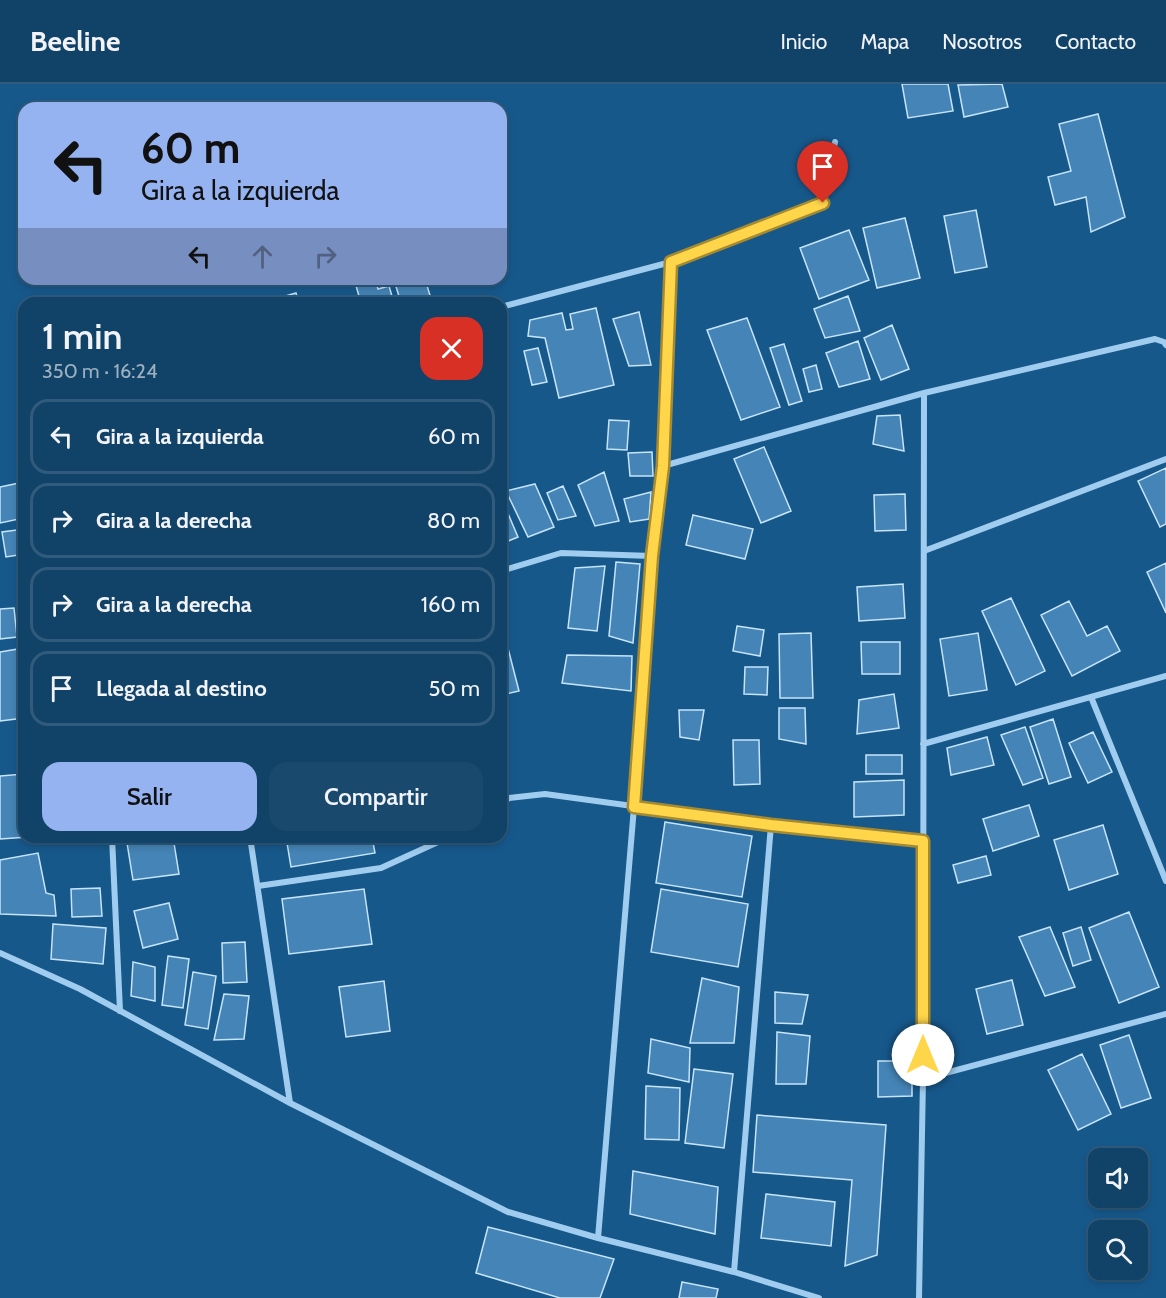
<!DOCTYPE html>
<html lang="es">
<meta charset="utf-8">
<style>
:root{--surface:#114268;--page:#1a496e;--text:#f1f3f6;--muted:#9cb0c0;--line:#305b7c;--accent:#95b2f1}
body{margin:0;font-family:Cabin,sans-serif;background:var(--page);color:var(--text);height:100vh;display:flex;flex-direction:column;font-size:22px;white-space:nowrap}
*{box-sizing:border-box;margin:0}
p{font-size:20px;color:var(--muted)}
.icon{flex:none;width:33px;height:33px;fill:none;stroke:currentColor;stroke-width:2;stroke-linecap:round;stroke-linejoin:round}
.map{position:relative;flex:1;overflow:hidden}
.side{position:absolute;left:18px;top:213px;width:489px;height:546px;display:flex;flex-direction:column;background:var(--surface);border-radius:18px;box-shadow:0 3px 9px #0003,0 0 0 2px var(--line)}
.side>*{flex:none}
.banner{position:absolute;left:18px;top:18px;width:489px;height:183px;border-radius:18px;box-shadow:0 3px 9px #0003,0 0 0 2px var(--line);background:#95b2f1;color:#111;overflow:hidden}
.fabs{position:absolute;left:1088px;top:1064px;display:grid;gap:12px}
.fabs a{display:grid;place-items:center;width:60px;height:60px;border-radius:12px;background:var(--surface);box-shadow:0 3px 9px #0003,0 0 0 2px var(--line);font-size:30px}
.pin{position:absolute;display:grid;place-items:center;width:51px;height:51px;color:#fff;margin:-62px -26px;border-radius:50% 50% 50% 0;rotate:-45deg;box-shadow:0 0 6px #0007}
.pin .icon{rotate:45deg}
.me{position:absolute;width:66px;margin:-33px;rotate:0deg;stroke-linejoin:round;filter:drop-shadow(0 0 4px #0008)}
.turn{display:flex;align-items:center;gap:21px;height:126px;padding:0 24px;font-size:27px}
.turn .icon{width:78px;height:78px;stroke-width:2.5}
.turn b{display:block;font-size:42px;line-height:51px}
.lanes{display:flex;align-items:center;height:57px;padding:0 24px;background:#0003;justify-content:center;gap:30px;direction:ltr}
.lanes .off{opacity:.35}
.round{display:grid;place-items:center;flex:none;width:63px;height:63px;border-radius:18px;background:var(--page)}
.head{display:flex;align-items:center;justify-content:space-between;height:102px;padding:0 24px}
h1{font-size:36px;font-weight:600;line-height:45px}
.cta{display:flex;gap:12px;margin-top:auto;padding:12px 24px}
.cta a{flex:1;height:69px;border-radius:18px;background:var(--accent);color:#111;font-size:24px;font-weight:600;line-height:69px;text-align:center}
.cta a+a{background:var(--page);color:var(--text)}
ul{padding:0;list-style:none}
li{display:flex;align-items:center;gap:18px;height:75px;margin:0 12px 9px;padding:0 12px;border:3px solid var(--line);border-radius:18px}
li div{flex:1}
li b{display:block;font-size:22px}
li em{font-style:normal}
header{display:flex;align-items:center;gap:36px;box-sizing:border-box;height:84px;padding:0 30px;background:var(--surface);border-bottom:2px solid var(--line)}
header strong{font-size:28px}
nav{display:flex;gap:33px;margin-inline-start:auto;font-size:21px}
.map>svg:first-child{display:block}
.building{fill:#4484b6;stroke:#c6e4fa;stroke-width:1.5}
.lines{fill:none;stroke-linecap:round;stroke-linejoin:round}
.street{stroke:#a0cdef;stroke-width:6}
.route-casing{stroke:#a68a30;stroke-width:15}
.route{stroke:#ffd54a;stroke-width:10}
</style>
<header>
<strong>Beeline</strong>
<nav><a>Inicio</a><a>Mapa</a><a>Nosotros</a><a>Contacto</a></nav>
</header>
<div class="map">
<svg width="1166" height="1214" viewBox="0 0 1166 1214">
<rect width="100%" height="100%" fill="#17588b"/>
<path class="building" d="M902,0H948L953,27L908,34Z
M1002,0L1008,23L964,33L958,1Z
M1098,30L1125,133L1091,148L1086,113L1055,121L1048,93L1071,87L1059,40Z
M976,126L987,183L955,189L944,132Z
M905,134L920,194L877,204L863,144Z
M849,146L869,196L819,215L800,164Z
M354,195H375L378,205L389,202L394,219H361Z
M396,195H425L432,218L401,219L394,196Z
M296,209L299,219H261Z
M848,212L860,247L825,254L814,225Z
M596,224L614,301L559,314L545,254L528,252L530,236L562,229L566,246L573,245L570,230Z
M639,228L651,281L629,282L613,235Z
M747,234L780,323L741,336L707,246Z
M892,241L909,285L881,296L864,254Z
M858,257L870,295L839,303L826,269Z
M784,260L802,317L789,321L770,264Z
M538,264L547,298L532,301L524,267Z
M816,281L822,305L809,308L803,285Z
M900,331L904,367L873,360L877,332Z
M609,336L629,337L627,366L607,365Z
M764,363L791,427L761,439L734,375Z
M652,368L653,392H630L628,369Z
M1166,384V440L1160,443L1138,397Z
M604,388L619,437L595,442L578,401Z
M24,398V434L0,439V403Z
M535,400L554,443L528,453L506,407Z
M563,402L576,432L558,436L547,409Z
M651,408L649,435L630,438L624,415Z
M905,410L906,446L875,447L874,411Z
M501,413L518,453L501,460Z
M693,431L753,445L745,475L686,461Z
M24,445V470L6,473L2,448Z
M616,478L640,480L633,559L609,552Z
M1166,479V529L1147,488Z
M605,482L597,547L568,544L575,484Z
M903,500L905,534L859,537L857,503Z
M1011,514L1045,587L1016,601L982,527Z
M1069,517L1087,552L1107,542L1120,567L1072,592L1041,531Z
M14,524L17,553L0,555V525Z
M501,537L519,607L501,611Z
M737,542L764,546L760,572L733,567Z
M811,549L813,614H780L779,550Z
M978,549L987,606L949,612L940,555Z
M861,558H900V590H862Z
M24,564V634L0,637V568Z
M567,571L632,572L631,607L562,599Z
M745,583H768L767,611L744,610Z
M894,610L899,644L857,650L859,616Z
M779,624H805L806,660L779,655Z
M679,626H704L699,656L680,653Z
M1053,635L1071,693L1049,700L1030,643Z
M1025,643L1043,694L1023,701L1001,651Z
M1093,648L1112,688L1088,699L1069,659Z
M987,653L994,681L951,691L947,664Z
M733,656H759L760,700L734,701Z
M866,671H902V690H866Z
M24,690V753H29L0,755V692Z
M904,696V731L854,733V698Z
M1029,721L1039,752L993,767L983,735Z
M665,738L752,752L742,813L656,799Z
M1103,741L1118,790L1069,806L1054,756Z
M173,753L179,790L133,796L127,759Z
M286,753H372L375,769L291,783Z
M38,769L46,809L54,811L56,832L0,830V776Z
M986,772L991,791L958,799L953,781Z
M100,804L102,832L72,833L71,805Z
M364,805L372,860L289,870L282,815Z
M661,805L748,820L738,883L651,868Z
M169,819L178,855L143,864L134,827Z
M1129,828L1159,903L1119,919L1089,844Z
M53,840L106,844L103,880L51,875Z
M1050,843L1075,903L1045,912L1019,853Z
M1081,843L1091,876L1073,882L1063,849Z
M245,858L247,898L223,899L222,859Z
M168,872L189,875L183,924L162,921Z
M133,878L155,883V917L131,912Z
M193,888L216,892L208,945L185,941Z
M702,894L739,903L734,959H690Z
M1012,896L1023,941L987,950L976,905Z
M384,897L390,947L346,953L339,903Z
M775,908L808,911L802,940L775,939Z
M224,910L249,912L244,955L214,956Z
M777,948L810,952L806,1000H776Z
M1129,951L1151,1014L1121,1024L1100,961Z
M651,955L690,964L689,998L648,989Z
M1082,970L1111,1030L1078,1046L1048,986Z
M878,977H912V1012L878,1013Z
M694,985L733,990L724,1064L685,1059Z
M646,1002L680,1004L679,1056L645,1055Z
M757,1031L886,1041L877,1171L845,1182L852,1096L753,1088Z
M633,1087L718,1103L715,1150L630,1130Z
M766,1110L835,1118L831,1162L761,1154Z
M488,1143L614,1175L600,1214H560L476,1189Z
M682,1198L718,1205L716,1214H679Z"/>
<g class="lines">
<path class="street" d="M501,223L671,178L823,119L835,58
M663,382L924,309L1155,255L1164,258L1166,261
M924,467L1166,375
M501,487L561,469L652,472
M1091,613L1166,797
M923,660L1166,592
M501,720L509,714L545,710L771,741L923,757
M112,753L120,927
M250,753L290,1019
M258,802L381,784L449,753
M0,869L80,905L290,1019L508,1128L598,1154L734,1188L819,1214
M923,995L1166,930
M598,1154L634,723L652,472L663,382L671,178
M734,1188L771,741
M919,1214L923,995L924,309"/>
</g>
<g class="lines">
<defs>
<path id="route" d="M823,119L671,178L663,382L652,472L634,723L771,741L923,757V971"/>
</defs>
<use href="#route" class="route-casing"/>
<use href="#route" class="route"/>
</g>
</svg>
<div class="fabs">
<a><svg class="icon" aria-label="sound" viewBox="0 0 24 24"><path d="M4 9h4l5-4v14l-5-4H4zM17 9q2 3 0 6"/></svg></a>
<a><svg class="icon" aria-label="search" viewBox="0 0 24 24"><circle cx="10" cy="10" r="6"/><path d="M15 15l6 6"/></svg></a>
</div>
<div class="pin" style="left:823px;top:119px;background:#d93025"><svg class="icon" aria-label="arrive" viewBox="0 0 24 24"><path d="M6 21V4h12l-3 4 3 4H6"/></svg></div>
<svg class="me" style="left:923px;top:971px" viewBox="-20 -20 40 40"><circle r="19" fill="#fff"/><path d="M0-13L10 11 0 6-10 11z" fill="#ffd54a"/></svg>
<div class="banner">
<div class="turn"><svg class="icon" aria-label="left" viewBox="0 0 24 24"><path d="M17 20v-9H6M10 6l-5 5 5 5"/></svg><div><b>60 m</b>Gira a la izquierda</div></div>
<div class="lanes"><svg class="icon" aria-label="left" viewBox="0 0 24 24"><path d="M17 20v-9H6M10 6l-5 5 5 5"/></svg><svg class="icon off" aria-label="ahead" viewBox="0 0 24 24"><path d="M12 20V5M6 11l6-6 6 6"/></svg><svg class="icon off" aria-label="right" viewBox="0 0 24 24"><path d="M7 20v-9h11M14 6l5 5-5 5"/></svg></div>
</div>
<section class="side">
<div class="head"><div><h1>1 min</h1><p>350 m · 16:24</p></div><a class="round" style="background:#d93025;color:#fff"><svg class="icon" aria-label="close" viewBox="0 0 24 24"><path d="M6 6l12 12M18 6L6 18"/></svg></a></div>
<ul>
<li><svg class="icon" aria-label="left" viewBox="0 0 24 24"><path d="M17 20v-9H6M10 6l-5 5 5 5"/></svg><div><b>Gira a la izquierda</b></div><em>60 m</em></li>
<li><svg class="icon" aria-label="right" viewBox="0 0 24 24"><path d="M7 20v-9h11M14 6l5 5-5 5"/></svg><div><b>Gira a la derecha</b></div><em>80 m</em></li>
<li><svg class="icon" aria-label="right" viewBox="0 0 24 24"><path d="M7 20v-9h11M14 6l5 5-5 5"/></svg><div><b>Gira a la derecha</b></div><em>160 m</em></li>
<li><svg class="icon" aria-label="arrive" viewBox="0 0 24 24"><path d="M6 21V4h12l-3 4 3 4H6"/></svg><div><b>Llegada al destino</b></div><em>50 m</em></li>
</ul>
<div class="cta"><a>Salir</a><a>Compartir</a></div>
</section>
</div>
